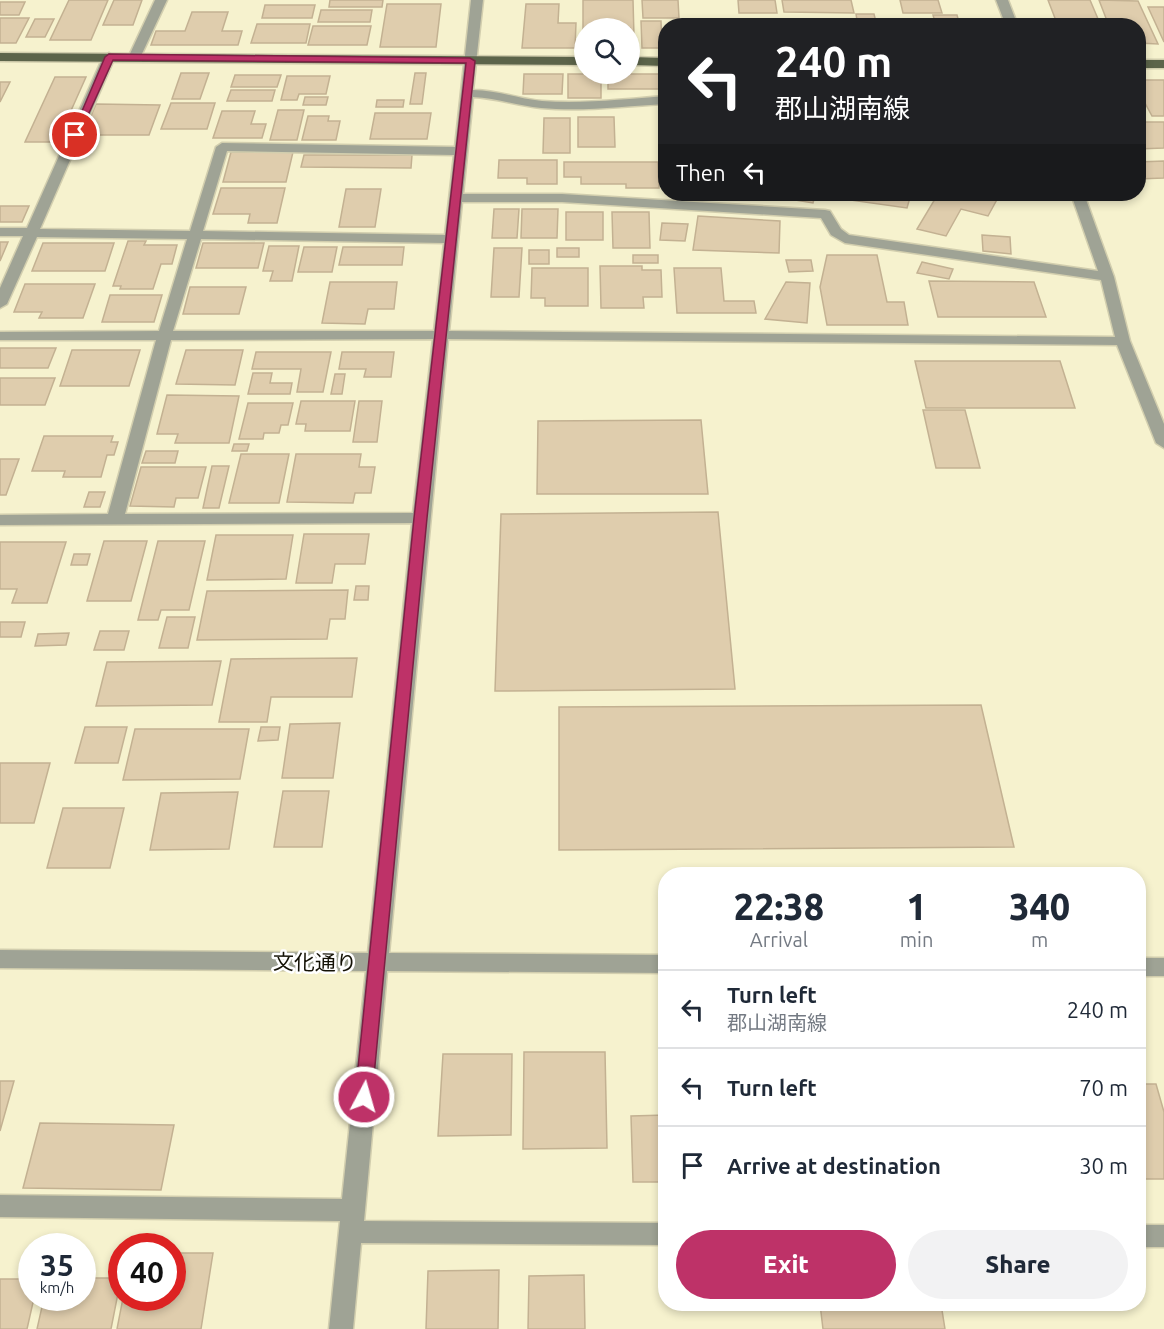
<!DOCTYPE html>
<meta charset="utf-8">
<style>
:root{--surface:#fff;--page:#f2f2f3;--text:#1f2937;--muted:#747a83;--line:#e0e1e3;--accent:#be3268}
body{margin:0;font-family:Ubuntu,"Noto Sans JP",sans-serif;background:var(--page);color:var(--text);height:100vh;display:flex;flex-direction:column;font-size:22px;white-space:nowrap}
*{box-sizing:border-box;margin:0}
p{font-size:20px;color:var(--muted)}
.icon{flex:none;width:33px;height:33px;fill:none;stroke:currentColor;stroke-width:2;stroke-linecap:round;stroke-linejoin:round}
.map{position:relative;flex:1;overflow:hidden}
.sheet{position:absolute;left:658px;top:867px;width:488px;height:444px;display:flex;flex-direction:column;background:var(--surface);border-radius:24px;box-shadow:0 3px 9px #0003}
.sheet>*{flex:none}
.banner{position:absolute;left:658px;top:18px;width:488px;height:183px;border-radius:24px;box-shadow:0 3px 9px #0003;background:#202124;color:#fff;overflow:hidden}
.tools{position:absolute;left:574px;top:18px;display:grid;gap:12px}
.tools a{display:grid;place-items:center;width:66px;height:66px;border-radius:50%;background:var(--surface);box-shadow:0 3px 9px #0003;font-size:30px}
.speed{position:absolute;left:18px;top:1233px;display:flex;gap:12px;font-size:30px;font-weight:700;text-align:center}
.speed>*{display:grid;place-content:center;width:78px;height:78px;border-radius:50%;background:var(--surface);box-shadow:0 3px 9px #0003;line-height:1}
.speed small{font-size:15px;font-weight:400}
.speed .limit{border:9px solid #d22;background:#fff;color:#111}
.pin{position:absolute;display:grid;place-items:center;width:51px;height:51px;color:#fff;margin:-26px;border:3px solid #fff;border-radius:50%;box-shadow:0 2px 6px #0007}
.me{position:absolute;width:66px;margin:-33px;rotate:6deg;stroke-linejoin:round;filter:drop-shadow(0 0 4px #0008)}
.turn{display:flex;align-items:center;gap:21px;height:126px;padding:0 18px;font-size:27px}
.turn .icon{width:78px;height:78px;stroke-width:2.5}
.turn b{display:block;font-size:42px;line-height:51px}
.then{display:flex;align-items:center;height:57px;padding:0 18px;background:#0003;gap:12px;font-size:22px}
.eta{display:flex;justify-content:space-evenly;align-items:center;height:102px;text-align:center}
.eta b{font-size:36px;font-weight:800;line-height:42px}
.primary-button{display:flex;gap:12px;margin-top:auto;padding:12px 18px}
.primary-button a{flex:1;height:69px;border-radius:36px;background:var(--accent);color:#fff;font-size:24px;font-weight:800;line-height:69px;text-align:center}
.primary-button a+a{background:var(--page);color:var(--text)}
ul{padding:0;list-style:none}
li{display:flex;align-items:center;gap:18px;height:78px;padding:0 18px;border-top:2px solid var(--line)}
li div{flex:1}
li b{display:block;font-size:22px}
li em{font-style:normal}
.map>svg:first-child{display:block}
.building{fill:#dfcdad;stroke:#c3b192;stroke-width:1.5}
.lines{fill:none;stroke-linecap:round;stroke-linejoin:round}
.minor-casing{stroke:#d2ceae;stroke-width:3}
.major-casing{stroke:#d2ceae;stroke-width:3}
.minor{fill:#9fa395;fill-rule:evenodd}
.major{fill:#5c644a;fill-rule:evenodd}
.route{fill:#be3268;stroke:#7c2044;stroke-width:1.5}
.labels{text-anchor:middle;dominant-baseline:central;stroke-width:5;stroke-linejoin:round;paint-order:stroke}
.street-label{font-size:21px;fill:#131105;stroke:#fff}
</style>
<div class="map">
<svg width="1164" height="1329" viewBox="0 0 1164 1329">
<rect width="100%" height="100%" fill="#f6f2ce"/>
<path class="building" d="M69,0H108L91,40H50Z
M114,0H142L133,25H103Z
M330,0H383L382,7H329Z
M583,0H633L634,37H630V28H585L583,37Z
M642,0H678L679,18H643Z
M738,0H775L777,13H739Z
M782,0H851L854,13L784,12Z
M900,0H938L942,13H903Z
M1048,0H1090L1101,26H1058Z
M1099,0L1138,1L1158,44L1138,43V26H1109Z
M0,2H25L19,15H0Z
M387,4H441L436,47H380Z
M526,4H559L558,23H576L575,48H522Z
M265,5H315L312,18H262Z
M1148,7H1164V42Z
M321,10H372L370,22H318Z
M192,12H228L222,31H242L238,45H151L156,31H185Z
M856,14H874L877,26H858Z
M933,15H957L960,26H936Z
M0,18H29L16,43H0Z
M35,19H54L45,37H26Z
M641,21H661L662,48H642Z
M257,24H310L306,43H251Z
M313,26H371L367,45H308Z
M181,73H209L200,99H172Z
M415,73H426L422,104H410Z
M524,74H563L562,94H523Z
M568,74H601V98H568Z
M608,74H666V89H608Z
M235,75H281L277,87H231Z
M287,76H330L326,94H299L297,100H281Z
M55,77H86L57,142H25Z
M1138,80H1164V116H1152L1138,90Z
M0,82H10L0,102Z
M231,90H275L272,101H227Z
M305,97H328L326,105H303Z
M377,100H404L403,107H376Z
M171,103H215L207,129H161Z
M96,104L160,105L149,135H83Z
M278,110H304L297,140H270Z
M222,111H255L251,124H266L262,138H213Z
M375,113H431L427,139H370Z
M308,116H329L328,121H340L336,140H302Z
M578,117H614L615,147H578Z
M544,118H570V153H543Z
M1138,122H1164V148L1138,149Z
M231,152H293L286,182H223Z
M304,155H412L411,168L301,167Z
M499,160H557V184H527V178H498Z
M1164,161V178L1138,179V162Z
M564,162H658L659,188H626V184H581V177H564Z
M221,188H285L277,223H248L250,214H213Z
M346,189H381L375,227H339Z
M777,194H911L907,208L815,195L813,203L776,197Z
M938,194H1000L988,216L961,209L946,236L917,229Z
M0,206H29L22,222H0Z
M494,209H519L517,238H492Z
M522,209H558L557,238H521Z
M566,212H603V240H566Z
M612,212H649L650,248H613Z
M698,216L780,221L779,253L693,250Z
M662,223L688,224L685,241L660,240Z
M982,235L1010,237L1011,254L983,251Z
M128,241H146L144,245H177L172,264H161L153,289H120L121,286H113Z
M0,242H8L0,261Z
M43,243H114L105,271H32Z
M203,243H264L258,268H196Z
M269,246H299L292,281H270L273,271H263Z
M304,247H337L332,272H298Z
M343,247H404L402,265H339Z
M494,248H522L519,297H491Z
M557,248H579V257H557Z
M529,250H549V264H529Z
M633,255H658V263H633Z
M827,255H877L887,302H904L908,325H827L820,287Z
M786,260H811L813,271L789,272Z
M922,262L953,269L949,279L917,273Z
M600,266H642V270H661L662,297H643L644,308H601Z
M532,268H588V306H545V298H531Z
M674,268H721L724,301H754L756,313H677Z
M929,281L1034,282L1046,317H938Z
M330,282H397L394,309H368L365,324L322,323Z
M786,282L810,283L807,323L765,319Z
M25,284H95L83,318H39L42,312H14Z
M190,287H246L239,314H183Z
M110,295H162L154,322H102Z
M0,348H56L48,368H0Z
M72,350H140L129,386H60Z
M186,350H243L235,385L176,384Z
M256,352H331L323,392H297L301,369H252Z
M342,352H394L391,377H364L366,369H339Z
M915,361H1060L1075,408H926Z
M253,373H272L270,383H292L290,394H248Z
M335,374H345L342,394H331Z
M0,378H55L45,405H0Z
M167,395L239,396L229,443H175L178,434H157Z
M301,401H355L350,431H305L306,424H296Z
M359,401H382L377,442H353Z
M248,403H293L288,425H281L279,433H264L263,439H239Z
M923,410H965L980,468H936Z
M701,420L708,494H537L538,421Z
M44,436H113L111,442H118L114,455H107L101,477H63L65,471H32Z
M234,444H249L247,451H232Z
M146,451H178L175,463H142Z
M241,454H289L279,503H229Z
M296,454H361L359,467H375L371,493H355L353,503L287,502Z
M0,459H19L6,495H0Z
M212,466H229L219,508H203Z
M141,467H206L198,498H176L174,507L130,506Z
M89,492H105L100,507H84Z
M718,512L735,689L495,691L501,514Z
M304,534H369L365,564H335L332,583H296Z
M216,535H293L286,579L207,580Z
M104,541H147L131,601H87Z
M158,541H205L189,610H161L158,620H138Z
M0,542H66L47,603H12L17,589H0Z
M74,554H90L87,565H71Z
M356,586H369L368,600H354Z
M348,590L345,619H330L327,639L197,640L207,591Z
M167,617H195L188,648H159Z
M0,622H25L21,637H0Z
M100,631H129L124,650H94Z
M69,633L66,645L35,646L38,634Z
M357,658L352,697H271L267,722H219L231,659Z
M221,661L212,705L96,706L107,662Z
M981,705L1014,847L559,850V707Z
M340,723L333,778H282L290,724Z
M85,727H127L118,763H75Z
M261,727H280L278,740L258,741Z
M135,729H249L240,779L123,780Z
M0,763H50L34,823H0Z
M283,791H329L322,847H274Z
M238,792L229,849L150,850L161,793Z
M63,808H124L110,868H47Z
M524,1052H605L607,1148L523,1149Z
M443,1054H512L511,1135L438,1136Z
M0,1081H14L0,1131Z
M1138,1084H1156L1164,1112V1179H1138Z
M666,1115V1182H633L631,1116Z
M40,1123L174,1125L161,1190L23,1188Z
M172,1253H213L201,1329H117L123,1298H172Z
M499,1270L498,1329H426L428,1271Z
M584,1275L585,1329H528L529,1276Z
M82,1278H121L111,1329H37L44,1298H82Z
M0,1279H32V1298H34L27,1329H0Z
M820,1304H941L945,1329H823Z"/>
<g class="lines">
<defs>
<path id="minor" d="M155,0H167L140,58L130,61L128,58Z
M471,0H483L473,90C497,90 518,99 542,101C583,104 625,99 666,96V104C625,106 583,112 541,108C518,106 496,98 473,97L463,194H562L825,210L830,211L841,229L849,235L1098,271L1071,194H1084L1114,277L1130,341L1164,424V448L1156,443L1117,345L448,339L389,953L666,955V973L387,971L364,1221L666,1223V1245L361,1243L353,1329H329L340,1221L0,1217V1195L342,1199L366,971L0,968V950L368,953L412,523L0,525V515L108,514L156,340H0V332L159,331L187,239L37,237L7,304L0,308V288L23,236H0V228H27L103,57L109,53L115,57L40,229L190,231L216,147L222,143L455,147ZM227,151L454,155L445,235L203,231ZM462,202H562L821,218L831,235L845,243L1101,280L1115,337L449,331ZM201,239L444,243L434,331H173ZM433,339L413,513L125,514L171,340Z
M996,0H1008L1018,26H1006Z
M1138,958H1164V976H1138Z
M1138,1225H1164V1247H1138Z"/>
<path id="major" d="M0,53L585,57V65L0,61Z
M630,57L666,58V66L630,65Z
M1138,60H1164V68H1138Z"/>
</defs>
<use href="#minor" class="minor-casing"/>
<use href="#major" class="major-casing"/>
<use href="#minor" class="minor"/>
<use href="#major" class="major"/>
</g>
<path class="route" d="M109,54L470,58L475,61L427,518L372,1097L370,1103L364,1105L358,1103L355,1097L414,518L466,63L113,60L79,135L71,137L105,57Z"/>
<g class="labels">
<g class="street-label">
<text transform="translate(315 962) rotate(1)">文化通り</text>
</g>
</g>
</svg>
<div class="tools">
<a><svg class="icon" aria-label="search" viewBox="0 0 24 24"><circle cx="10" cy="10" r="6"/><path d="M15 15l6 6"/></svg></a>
</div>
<div class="speed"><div>35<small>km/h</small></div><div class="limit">40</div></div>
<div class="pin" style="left:75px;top:135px;background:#d93025"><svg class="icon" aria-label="arrive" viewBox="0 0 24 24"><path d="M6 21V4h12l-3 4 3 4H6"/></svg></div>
<svg class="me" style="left:364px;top:1097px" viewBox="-20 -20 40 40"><circle r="17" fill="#be3268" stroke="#fff" stroke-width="3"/><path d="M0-11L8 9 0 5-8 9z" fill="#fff"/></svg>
<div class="banner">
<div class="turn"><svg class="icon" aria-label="left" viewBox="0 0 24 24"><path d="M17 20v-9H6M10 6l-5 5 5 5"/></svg><div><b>240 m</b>郡山湖南線</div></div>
<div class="then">Then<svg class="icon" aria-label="left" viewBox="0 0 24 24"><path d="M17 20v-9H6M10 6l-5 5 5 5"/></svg></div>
</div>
<section class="sheet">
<div class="eta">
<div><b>22:38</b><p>Arrival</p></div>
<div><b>1</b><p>min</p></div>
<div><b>340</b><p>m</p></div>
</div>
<ul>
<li><svg class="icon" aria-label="left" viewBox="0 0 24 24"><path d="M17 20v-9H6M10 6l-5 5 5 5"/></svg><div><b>Turn left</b><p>郡山湖南線</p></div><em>240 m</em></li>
<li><svg class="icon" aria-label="left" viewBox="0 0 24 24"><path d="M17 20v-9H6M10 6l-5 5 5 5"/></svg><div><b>Turn left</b></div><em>70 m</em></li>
<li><svg class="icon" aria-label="arrive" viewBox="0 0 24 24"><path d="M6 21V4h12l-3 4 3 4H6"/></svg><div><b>Arrive at destination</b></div><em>30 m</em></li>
</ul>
<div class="primary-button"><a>Exit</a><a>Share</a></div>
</section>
</div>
